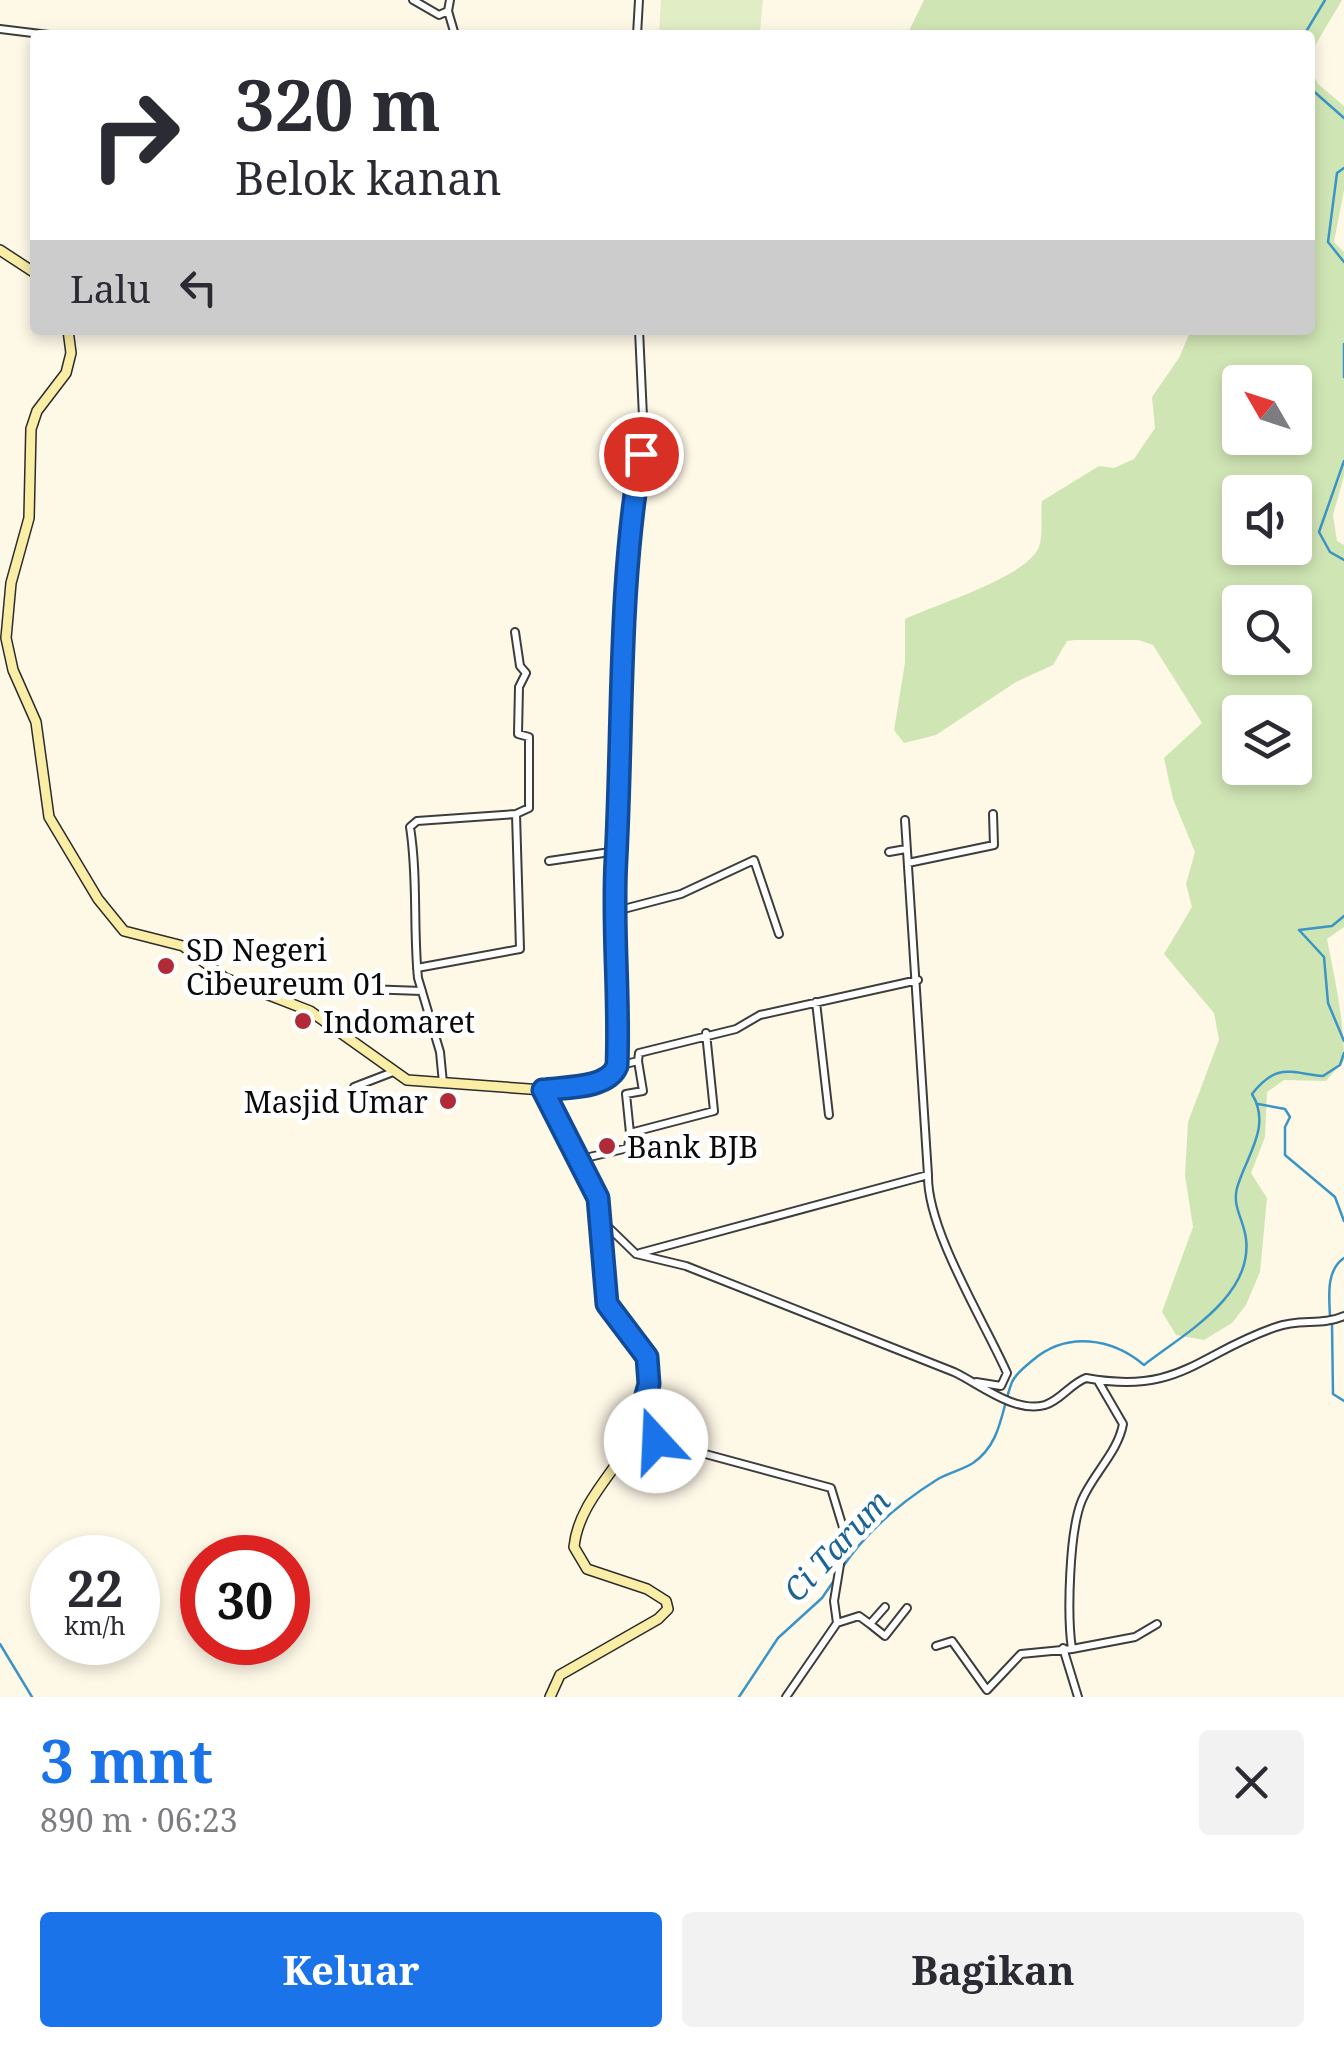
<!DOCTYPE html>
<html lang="id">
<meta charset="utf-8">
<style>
:root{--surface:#fff;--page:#f2f2f3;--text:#2b2b33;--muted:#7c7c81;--accent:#1a73e8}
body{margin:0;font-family:"Noto Serif",serif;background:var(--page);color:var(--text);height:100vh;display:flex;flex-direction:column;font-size:38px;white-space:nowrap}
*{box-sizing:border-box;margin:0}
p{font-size:32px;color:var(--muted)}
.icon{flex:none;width:55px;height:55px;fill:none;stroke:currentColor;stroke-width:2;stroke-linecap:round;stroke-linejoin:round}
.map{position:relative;height:1697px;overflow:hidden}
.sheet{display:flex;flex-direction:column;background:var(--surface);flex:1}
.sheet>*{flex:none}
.banner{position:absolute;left:30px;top:30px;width:1285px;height:305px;border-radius:10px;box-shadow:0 5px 15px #0003;background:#fff;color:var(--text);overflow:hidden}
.needle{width:65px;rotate:309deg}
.tools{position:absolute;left:1222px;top:365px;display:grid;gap:20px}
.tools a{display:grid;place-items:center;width:90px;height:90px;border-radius:10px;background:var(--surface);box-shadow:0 5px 15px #0003;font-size:50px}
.speed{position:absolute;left:30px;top:1535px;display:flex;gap:20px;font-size:50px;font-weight:700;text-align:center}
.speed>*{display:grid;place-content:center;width:130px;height:130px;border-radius:50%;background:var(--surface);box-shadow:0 5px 15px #0003;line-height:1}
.speed small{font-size:25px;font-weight:400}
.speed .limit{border:15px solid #d22;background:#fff;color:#111}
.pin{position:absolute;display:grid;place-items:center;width:85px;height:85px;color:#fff;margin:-42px;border:5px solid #fff;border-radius:50%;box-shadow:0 2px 10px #0007}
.me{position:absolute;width:110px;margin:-55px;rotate:340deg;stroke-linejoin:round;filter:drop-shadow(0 0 8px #0008)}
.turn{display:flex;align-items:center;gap:35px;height:210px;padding:0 40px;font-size:45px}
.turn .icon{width:130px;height:130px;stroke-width:2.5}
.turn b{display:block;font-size:70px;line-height:85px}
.then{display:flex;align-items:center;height:95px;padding:0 40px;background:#0003;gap:20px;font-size:38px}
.round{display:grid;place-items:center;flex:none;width:105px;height:105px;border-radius:10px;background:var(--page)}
.overview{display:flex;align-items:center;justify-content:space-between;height:170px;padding:0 40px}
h1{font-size:60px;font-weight:700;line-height:75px;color:var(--accent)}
.button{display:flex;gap:20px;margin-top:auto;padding:20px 40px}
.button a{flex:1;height:115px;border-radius:10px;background:var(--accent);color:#fff;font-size:40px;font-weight:700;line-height:115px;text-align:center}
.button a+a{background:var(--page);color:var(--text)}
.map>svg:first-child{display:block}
.green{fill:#d0e5b4;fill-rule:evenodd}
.pitch{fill:#e1edc5}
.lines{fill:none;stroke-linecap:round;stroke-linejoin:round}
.stream{stroke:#3b94c5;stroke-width:2.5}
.street-casing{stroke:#3d3d3d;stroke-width:10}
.secondary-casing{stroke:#2c2c2c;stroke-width:12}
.street{stroke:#fff;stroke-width:6}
.secondary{stroke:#faeda6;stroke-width:9}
.route-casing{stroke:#114b97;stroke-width:25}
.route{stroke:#1a73e8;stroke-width:18}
.poi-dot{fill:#b02b37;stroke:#fff;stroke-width:4}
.labels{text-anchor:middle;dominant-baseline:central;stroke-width:10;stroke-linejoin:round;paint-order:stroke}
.poi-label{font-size:30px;fill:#0a0a0a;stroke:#fff;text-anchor:start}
.water-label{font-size:32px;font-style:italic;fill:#1c6493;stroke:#fff}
</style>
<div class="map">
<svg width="1344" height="1697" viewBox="0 0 1344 1697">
<rect width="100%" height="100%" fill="#fef8e7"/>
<path class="green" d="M924,0H1342L1310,54V35H907Z
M1310,67L1318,84L1344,106V190L1334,242L1344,252V476L1333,515L1337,541L1344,545V927L1327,939C1335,980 1344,1019 1344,1060L1326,1081L1284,1080L1267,1092L1265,1137L1251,1173L1267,1198L1260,1272L1246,1305L1232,1323L1204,1340L1176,1335L1162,1312L1193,1227L1185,1175L1188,1122L1219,1040L1214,1013L1164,954L1192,907L1186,884L1195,852L1173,799L1164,758L1202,723L1153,645L1138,640H1075L1067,641L1053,665L1016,682L936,735L904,743L894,730L905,663V619C936,604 1022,579 1038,549C1044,537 1040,514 1042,501L1099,466L1114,468L1134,459L1155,428L1152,397L1179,358L1191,330H1310ZM1240,382H1295V438H1240ZM1240,492H1295V548H1240ZM1240,602H1295V658H1240ZM1240,712H1295V768H1240Z"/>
<path class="pitch" d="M661,0H763L760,32L659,35Z"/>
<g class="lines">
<path class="stream" d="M1304,35L1325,0
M1310,88L1344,118
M1344,168L1337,173L1328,242L1344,262
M1344,344V377
M1344,461L1319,532L1330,552L1344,560
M1344,916L1332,926L1299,930L1324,957L1328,1003L1344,1041
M1258,1104L1285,1109L1290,1117L1285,1127V1155L1335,1197L1344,1221
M1330,1316C1329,1296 1326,1270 1344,1258
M1332,1324L1333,1394L1344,1401
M842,1568C866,1532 901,1502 938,1479C948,1473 962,1470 973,1463C1002,1443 1001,1410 1012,1382C1016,1373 1026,1366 1033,1360C1067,1331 1112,1338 1144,1365C1182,1335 1253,1297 1246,1239C1244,1220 1232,1207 1237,1188C1246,1156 1272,1127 1252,1094C1277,1062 1290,1073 1323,1076L1340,1065L1344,1053
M0,1644L32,1697
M739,1697L778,1638L822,1598L835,1579"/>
<defs>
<path id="street" d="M413,0L439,15L448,11L450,0
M448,11L455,35
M0,29L49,35
M637,35L639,0
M515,632L520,666L526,673L519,687L518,734L529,737V808L516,814
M905,820L928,1175
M889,852L906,849
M549,861L617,851
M908,863L994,845L993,814
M616,911L681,894L754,860L779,934
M417,968L520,949L516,814L417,821L410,827C418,877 413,928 418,978L440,1052L443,1083
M365,989L422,991
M816,1002L829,1115
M638,1061L643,1091L626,1094L630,1133L714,1111L706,1033
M617,1066L638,1061L639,1053L736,1029L760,1015L918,980
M354,1087L393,1072
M544,1090C566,1087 607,1089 617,1066V804L628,556L643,417L639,330
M581,1159L628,1148L630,1133
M603,1222L636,1254L686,1266L954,1372C978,1383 1015,1414 1045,1405C1061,1400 1070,1384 1086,1378C1180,1395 1197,1354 1276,1327C1299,1318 1322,1326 1344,1316
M640,1253L928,1175C927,1230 984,1321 1007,1373L1001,1386L976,1382
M635,1435L831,1488L845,1534L834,1601L837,1623L786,1697
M837,1623L859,1616L870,1624L885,1607
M870,1624L885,1636L907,1608
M936,1646L952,1641L987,1690L1021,1654L1072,1649C1067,1616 1069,1531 1082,1500C1093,1474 1118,1452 1123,1424L1098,1381
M1063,1648L1078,1697
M1072,1649L1135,1637L1157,1624"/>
<path id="secondary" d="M0,250L35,273
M68,330L71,353L66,373L37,411L31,429L29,518L11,583L6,638L13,670L36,722L49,817L98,899L124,931L183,946L225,978L310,1011L407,1080L543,1090C563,1113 599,1190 602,1221C604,1247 597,1273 605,1297C621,1350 664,1337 644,1412C631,1461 579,1495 574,1547L587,1569L647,1589L666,1601L668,1609L658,1619L560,1675L550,1697"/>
</defs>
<use href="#street" class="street-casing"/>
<use href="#secondary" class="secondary-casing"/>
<use href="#street" class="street"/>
<use href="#secondary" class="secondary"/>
</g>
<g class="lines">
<defs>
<path id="route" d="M641,454C618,588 623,724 616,859C612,928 620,997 617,1066C608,1089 565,1087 543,1090L598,1198L607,1304L647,1357L649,1384L635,1435L656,1441"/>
</defs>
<use href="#route" class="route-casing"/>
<use href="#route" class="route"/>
</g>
<g class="poi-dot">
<circle cx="166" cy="966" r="10"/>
<circle cx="303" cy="1021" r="10"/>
<circle cx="448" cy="1101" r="10"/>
<circle cx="607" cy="1146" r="10"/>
</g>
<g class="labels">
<g class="poi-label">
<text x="186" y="949">SD Negeri<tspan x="186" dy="34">Cibeureum 01</tspan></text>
<text x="323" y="1021">Indomaret</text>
<text x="428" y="1101" text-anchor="end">Masjid Umar</text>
<text x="627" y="1146">Bank BJB</text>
</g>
<g class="water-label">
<text transform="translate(836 1545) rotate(-47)">Ci Tarum</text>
</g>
</g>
</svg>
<div class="tools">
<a><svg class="needle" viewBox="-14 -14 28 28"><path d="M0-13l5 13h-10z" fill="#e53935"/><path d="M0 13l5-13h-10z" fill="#7c7c81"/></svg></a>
<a><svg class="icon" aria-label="sound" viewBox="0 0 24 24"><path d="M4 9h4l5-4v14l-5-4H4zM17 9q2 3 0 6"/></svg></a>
<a><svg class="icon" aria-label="search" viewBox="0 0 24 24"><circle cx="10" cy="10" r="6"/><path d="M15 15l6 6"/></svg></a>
<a><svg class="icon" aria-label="layers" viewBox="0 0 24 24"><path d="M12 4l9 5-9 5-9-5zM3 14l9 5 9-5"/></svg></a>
</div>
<div class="speed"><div>22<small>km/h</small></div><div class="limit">30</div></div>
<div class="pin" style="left:641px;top:454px;background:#d93025"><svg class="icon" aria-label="arrive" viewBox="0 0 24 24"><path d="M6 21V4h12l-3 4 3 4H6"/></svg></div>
<svg class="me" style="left:656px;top:1441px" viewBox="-20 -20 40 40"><circle r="19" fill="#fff"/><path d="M0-13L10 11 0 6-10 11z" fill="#1a73e8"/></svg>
<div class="banner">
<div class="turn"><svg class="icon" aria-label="right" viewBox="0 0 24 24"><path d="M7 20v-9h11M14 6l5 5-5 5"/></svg><div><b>320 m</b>Belok kanan</div></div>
<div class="then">Lalu<svg class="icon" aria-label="left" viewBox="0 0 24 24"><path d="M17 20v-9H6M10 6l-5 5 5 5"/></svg></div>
</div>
</div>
<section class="sheet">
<div class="overview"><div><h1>3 mnt</h1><p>890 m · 06:23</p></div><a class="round"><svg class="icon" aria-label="close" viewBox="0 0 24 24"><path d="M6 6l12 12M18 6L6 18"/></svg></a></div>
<div class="button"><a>Keluar</a><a>Bagikan</a></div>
</section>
